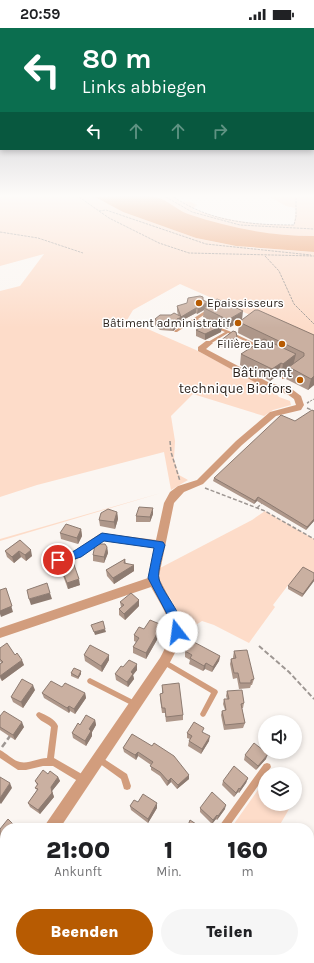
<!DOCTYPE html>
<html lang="de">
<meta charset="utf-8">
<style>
:root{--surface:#fff;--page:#f6f6f6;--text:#202124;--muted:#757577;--accent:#b75b02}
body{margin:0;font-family:Karla,sans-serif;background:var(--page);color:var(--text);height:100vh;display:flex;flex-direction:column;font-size:15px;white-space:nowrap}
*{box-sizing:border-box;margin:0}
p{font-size:13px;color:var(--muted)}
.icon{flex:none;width:22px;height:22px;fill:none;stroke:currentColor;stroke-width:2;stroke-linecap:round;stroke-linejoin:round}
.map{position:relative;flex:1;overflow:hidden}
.panel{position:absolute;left:0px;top:795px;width:314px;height:140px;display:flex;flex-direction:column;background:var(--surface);border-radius:16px 16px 0 0;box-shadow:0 2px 6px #0003}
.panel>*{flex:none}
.banner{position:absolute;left:0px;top:0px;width:314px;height:122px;box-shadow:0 2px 6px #0003;background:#0b6e4f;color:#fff;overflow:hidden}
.fabs{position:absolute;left:258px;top:687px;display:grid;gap:8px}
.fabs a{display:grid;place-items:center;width:44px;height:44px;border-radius:50%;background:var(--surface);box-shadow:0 2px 6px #0003;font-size:20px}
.pin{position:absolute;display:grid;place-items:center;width:34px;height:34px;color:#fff;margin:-17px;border:2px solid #fff;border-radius:50%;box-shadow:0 1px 4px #0007}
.me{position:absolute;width:44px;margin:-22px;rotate:345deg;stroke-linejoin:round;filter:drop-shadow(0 0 3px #0008)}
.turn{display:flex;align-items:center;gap:14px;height:84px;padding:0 16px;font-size:18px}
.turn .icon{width:52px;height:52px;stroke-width:2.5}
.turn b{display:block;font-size:28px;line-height:34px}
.lanes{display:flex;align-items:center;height:38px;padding:0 16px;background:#0003;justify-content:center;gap:20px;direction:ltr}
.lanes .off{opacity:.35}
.eta{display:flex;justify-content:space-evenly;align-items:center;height:68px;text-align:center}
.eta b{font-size:24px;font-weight:800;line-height:28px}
.button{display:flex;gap:8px;margin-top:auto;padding:8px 16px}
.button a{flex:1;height:46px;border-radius:24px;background:var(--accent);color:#fff;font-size:16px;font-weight:800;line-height:46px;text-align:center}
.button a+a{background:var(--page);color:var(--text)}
.status{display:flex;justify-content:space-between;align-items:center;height:28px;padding:0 20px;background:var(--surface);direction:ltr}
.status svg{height:11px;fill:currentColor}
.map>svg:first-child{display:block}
.green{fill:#fddcc9}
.water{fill:#ec9f6e}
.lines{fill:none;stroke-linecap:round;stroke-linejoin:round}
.river{fill:#ec9f6e;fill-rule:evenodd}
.path-far3{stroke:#9e9793;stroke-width:1;stroke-dasharray:2.5 1;stroke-linecap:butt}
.path-far2{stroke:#9e9793;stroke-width:1.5;stroke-dasharray:4 2;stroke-linecap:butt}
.path-far1{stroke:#9e9793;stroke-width:2;stroke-dasharray:5 2.5;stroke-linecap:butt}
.path{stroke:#9e9793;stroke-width:2.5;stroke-dasharray:6 3;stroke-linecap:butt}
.service{fill:#d29d7d;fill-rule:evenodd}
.minor{fill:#d29d7d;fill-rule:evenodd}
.wall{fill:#ae978a}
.shaded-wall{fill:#8d7b71}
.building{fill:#cab0a1;stroke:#8d7b71}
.route{fill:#1a73e8;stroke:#114b97}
.poi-dot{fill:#b75b02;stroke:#fff;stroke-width:1.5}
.labels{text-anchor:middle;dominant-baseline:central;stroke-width:3;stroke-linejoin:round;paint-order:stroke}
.far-poi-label{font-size:12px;fill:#2d241e;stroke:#fff;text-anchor:end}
.poi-label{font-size:14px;fill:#2d241e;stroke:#fff;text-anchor:end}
</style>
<div class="status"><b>20:59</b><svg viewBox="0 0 49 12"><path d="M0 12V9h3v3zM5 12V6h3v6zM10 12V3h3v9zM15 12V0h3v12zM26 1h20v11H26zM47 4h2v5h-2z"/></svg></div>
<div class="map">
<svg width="314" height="935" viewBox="0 0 314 935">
<rect width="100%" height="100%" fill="#fbf6f2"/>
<path class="green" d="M0,169H95L123,184L196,210L230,217L254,220L314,224V315L180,256L133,282L127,292L196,322L275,364L279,369L290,373L291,377L273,382L264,388L193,366L171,388L175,413L174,431L179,447L188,452L171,462L164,424L37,457L0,469V263L20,258L44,226L0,238Z
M158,169H174L180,173L191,174L197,177L192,181C226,193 259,197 294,197L296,180L286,178L270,169H314V208C271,208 224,202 184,185C175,181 167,174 158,169Z
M161,465L0,513V511Z
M265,483L314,511V549L291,557L289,556L273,577L275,579L249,615L214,597L202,593L194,598L185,607L173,575L159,550L160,540L252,492Z
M265,752V776H292L278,800H231Z
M105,930H148L150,935H109Z"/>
<path class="water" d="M95,169C114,169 138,167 156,169C164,170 179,183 188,186C230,200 270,208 314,208V224L236,218L196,210L123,184Z"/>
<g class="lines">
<path class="river" d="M5,889V915L0,917V891Z
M141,930H167L169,935H143Z"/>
<path class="path-far3" d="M79,169L109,190L159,215L189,225L314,228
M166,169L192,184L240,197L314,201
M174,169C210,194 252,197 294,197L296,189V169
M99,183L106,182L206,216L311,227
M0,204L38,210L83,225
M265,228L279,243L294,276L314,296
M307,375L314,371"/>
<path class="path-far2" d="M307,375L309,374
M307,380L314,383
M170,413L171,424L180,453
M205,460L265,483L314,511
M257,480L263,474"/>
<path class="path-far1" d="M259,618L289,644L314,671"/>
<path class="path" d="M2,719L10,708"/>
<path class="service" d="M208,281L211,282L198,291L229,303L261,318V320H259L228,305L210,316H208V314L225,304L195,292L177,304H175L174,303Z
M290,342H291L293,343L284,351H282V349Z
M164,631L217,662L218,664L217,666L205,688L203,689L201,688L200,686L211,665L162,636L161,634L162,632Z
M90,650L137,674L138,676L137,678L135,679L133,678L88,655L87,653L88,651Z
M39,684C46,687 55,691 58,698L54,730L87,749L88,752L87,755L84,756L81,755L53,738H43L26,742H18L0,730V722C6,725 14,733 20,734C29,736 38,730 47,730L51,699C47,695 39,693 36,687L37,685Z
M98,727L127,746L131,758L130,761L127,762L124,761L121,751L96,733L94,731Z
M267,735L270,736L271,739L266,746H265V748L228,800H219L220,797L264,736Z
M180,930H188L186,935H178Z"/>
<path class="minor" d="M206,313H209L213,315L206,321L268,354L293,362L301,368L304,377L301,382L276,388L242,417L203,456L184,464L174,475L159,548L160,552L177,584L182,601L181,611L177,621L168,638L60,800H43L160,630C178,598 167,588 151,559L0,610V600L148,550L154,520L103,513C91,522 70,540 54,535L52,532L54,529L74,523L101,505L156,512L164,475L170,464L178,458L197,452L236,413L270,384L296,377L294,371L287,366L262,358L198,323V319Z
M5,853V871L0,873V855Z
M161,930H180L182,935H163Z"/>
</g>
<path class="wall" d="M203,272L207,278L242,292L314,307V357L308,362L286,351L288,342L281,348L278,347L270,353L240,337L241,326L258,315L238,305L239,294L240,293L227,301L222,298L221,304L205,312L196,308V302L221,298L203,289L204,282L197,286L196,285L181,293V295L179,296V298L173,303L160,302L155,297V291L178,287L177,283V278Z
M314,383V493L306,502L257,473L254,476L213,453L214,450L295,393Z
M117,484L118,491L115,501L100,498L99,492Z
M153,486L150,494H136V488Z
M81,501L82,508L78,516L61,511L60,505Z
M20,512L32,528L26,533L21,529L14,535L7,529L5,523Z
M107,519L108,525L104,535L93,533V527Z
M125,531L126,536L134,543L114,556L107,548L106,542Z
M61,535L80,557L68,561L62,545L61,539L62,538Z
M314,545V553L302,569L288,561V558Z
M120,574L139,578L125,592L119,587V581L121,579Z
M162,597V603L146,631L133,625V619L136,614L134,613V607L144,601Z
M0,620L24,637L2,653L0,650V636L1,635L0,633Z
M185,623L220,628L219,633L212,644L205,641L203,643L189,636L190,632L185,629Z
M234,623L254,651L252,657H251L250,660L239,661L237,650L233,651L230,636L231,631L233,630V629Z
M84,627L109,632L102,644L85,633Z
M123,639L137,642L133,647L134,651L128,659L116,652L115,646Z
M81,643V646L78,651L71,648V645Z
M162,657L183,687V692L166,694L165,685H162L160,671V666L162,665Z
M62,659L85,665L86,670L75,686L70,683L69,685L44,670L42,665Z
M35,662L23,680L13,674L11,669Z
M227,663L244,675L243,680H242L245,695L243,700L224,702L221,687L222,683L225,682L223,676L224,671H227L226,668Z
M0,688L24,699L15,712L0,702Z
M95,692L96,697L92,704V708L86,718L73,710L72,705L80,697Z
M187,705H204L209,713L201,726L188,718L189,713L190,711L187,710Z
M132,706L189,751L177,761L171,754L167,758L160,748L151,742V737L138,728L136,732L124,724L123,720Z
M245,727L266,731L256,742L244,732Z
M48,746L58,749L60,753L52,763L54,769L40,786L30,779L28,775L37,762L35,760L37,757L35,753Z
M248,750L246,755L239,765L238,764L234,769L222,757L223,753Z
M138,774L157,780L148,795L131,782L130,778Z
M200,780L225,781L217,792L216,791L212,796L200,784Z
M0,879L5,880V890H0Z
M314,908V918L310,915Z"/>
<path class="shaded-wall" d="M207,274V279L204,280V282L197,286L198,281Z
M196,280V285L181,293V295L179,296V298L173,303V297L177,291Z
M243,283L242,292L227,301L228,292Z
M222,298L221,304L205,312V306Z
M237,309L236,315L234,317L219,319L220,313Z
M296,326L293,338L289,339L288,342L281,348L283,336Z
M281,335L278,347L270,353L272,341Z
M314,348V357L308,362L311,351Z
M258,469L257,473L254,476L255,473Z
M153,480V486L150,494V489Z
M117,484L118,491L115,501L114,494Z
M314,491V493L306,502L307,499Z
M81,501L82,508L78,516L77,510Z
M107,519L108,525L104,535V529Z
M31,522L32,528L26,533L25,527Z
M19,523L21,529L14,535L12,529Z
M134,537V543L114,556L113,550Z
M79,551L80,557L68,561L67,555Z
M314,551V553L302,569L303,566Z
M6,560L13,584L1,589L0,586V583Z
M50,565L52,571L31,577L29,571Z
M139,572V578L125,592L124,586Z
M162,597V603L146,631V625Z
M105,601L106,604L95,607L94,604Z
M109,627V632L102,644L101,638Z
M220,628L219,633L212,644L213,639Z
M22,632L24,637L2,653L0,648Z
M206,635L205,641L203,643L204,638Z
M137,636V642L133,647L134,651L128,659L127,654L131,644Z
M81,643V646L78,651V649Z
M33,657L35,662L23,680L21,674Z
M85,665L86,670L75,686L74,681Z
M69,678L70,683L69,685L67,680Z
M95,692L96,697L92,704V708L86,718L85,713L89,701Z
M22,694L24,699L15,712L13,707Z
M210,708L209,713L201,726L202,721Z
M138,724V728L136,732L135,727Z
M268,726L266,731L256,742L258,738Z
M189,747V751L177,761L178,757Z
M58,749L60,753L52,763L54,769L40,786L38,782L51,759Z
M171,750V754L167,758L168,753Z
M248,750L246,755L239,765L240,761Z
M10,755L12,760L1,776L0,775V770Z
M239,760L238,764L234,769L236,765Z
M157,775V780L148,795V791Z
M226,777L225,781L217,792L218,788Z
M217,787L216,791L212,796L213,792Z
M4,816L5,817V822L0,828V821Z
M4,879L5,880V889L3,887Z"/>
<path class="building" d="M200,268L203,269V272L207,274L198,281L196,280L181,289L177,278L187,275L188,270Z
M217,271L243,283L228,292L204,280Z
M255,282H258L314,307V348L311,351L289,339L304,328V325L239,294Z
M174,285L182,289L177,291L179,292L173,297L160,296L155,291L160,287H171Z
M212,294L222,298L205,306L196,302Z
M233,303L236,304L237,309L235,311L220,313Z
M264,311L296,326L283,336L281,335L272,341L241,326Z
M312,382L314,383V491L307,499L258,469L255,473L214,450L281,387L295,393Z
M139,479L153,480L150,489L136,488Z
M108,481L117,484L114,494L99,492L101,485Z
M66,496L81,501L77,510L60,505Z
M20,512L31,522L25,527L19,523L12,529L5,523Z
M99,516H105L107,519L104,529L93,527L95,517Z
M72,531L79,551L67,555L61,539L63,538L61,535Z
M125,531L124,535L134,537L113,550L106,542Z
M303,539L314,545V551L303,566L288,558Z
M47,555L50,565L29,571L27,562Z
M6,560L12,578L0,583V562Z
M131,565L139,572L124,586L119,581L124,577L120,574Z
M150,592L162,597L146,625L133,619L139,610L134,607L139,599L144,601Z
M103,593L105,601L94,604L91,597Z
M192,613L220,628L213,639L206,635L204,638L190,630L192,627L185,623Z
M7,615L15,627L17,625L22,632L0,648V636L3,634L0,631V620Z
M90,617L109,627L101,638L84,627Z
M247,622L254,651L251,652V655H240L238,645H234L231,631L236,630L234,623Z
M129,632L137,636L131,644L133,646L127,654L115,646L121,638L123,639Z
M74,640L81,643L78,649L71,645Z
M22,651L33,657L21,674L11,669Z
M51,653L62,659L65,655L85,665L74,681L69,678L67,680L42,665Z
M179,655L183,687L166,689L165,680H162L160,666L163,665L162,657Z
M242,662L244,675L241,676L245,695L225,697L222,683L226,682L224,671H229L227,663Z
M4,683L22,694L13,707L0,699V688Z
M86,687L95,692L89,701L91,703L85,713L72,705L78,695L80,697Z
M194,694L204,700L202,704L210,708L202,721L189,713L192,708L187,705Z
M132,706L152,718L154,715L174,728L189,747L178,757L171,750L168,753L160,744L150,738L153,734L138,724L135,727L123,720Z
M254,715L268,726L258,738L245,727Z
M234,738L248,750L240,761L239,760L236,765L223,753Z
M43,742L48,746L50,743L58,749L51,759L52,765L38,782L28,775L38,761L35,760L38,756L35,753Z
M0,749L10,755L0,770Z
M212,764L226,777L218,788L217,787L213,792L200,780Z
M143,766L157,775L148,791L130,778L134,772L138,774Z
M8,791L17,800H5V817L4,816L0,821V801Z
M190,792L199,798L198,800H187Z
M0,879H4L3,887L0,888Z"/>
<linearGradient id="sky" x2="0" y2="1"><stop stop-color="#a9acb7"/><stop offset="0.56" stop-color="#fdfbf9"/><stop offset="1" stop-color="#fdfbf9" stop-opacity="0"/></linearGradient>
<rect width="314" height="300" fill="url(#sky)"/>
<path class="route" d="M102,505L163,514L165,517C163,525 157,544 159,551C163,567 189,591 181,608L177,609L173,608L167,586L148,550L154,520L104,513L81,529L58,536L55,535L53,532L55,529L74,523Z"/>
<g class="poi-dot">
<circle cx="199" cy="275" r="4"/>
<circle cx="238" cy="295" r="4"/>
<circle cx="282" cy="316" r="4"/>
<circle cx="300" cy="352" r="4"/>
</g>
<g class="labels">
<g class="far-poi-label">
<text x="207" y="275" text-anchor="start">Epaississeurs</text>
<text x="230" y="295">Bâtiment administratif</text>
<text x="274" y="316">Filière Eau</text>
</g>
<g class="poi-label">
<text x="292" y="344">Bâtiment<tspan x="292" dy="16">technique Biofors</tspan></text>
</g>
</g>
</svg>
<div class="fabs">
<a><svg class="icon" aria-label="sound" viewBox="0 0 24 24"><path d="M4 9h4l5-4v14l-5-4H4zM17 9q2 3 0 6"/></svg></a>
<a><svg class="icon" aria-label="layers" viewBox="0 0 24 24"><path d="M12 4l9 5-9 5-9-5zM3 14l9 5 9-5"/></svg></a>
</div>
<div class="pin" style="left:58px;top:532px;background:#d93025"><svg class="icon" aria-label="arrive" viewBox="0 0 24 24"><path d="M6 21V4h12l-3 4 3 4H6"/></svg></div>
<svg class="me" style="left:177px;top:604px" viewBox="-20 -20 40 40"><circle r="19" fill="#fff"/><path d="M0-13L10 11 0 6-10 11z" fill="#1a73e8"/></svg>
<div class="banner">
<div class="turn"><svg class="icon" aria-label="left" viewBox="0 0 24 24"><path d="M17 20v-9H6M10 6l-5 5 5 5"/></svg><div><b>80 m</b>Links abbiegen</div></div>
<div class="lanes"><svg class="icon" aria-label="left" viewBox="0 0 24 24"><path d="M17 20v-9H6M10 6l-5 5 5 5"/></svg><svg class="icon off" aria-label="ahead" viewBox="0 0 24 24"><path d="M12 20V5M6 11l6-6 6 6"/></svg><svg class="icon off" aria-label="ahead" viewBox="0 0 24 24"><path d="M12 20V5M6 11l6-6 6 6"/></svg><svg class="icon off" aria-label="right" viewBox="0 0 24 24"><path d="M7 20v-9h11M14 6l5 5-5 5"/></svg></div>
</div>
<section class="panel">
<div class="eta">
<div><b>21:00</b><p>Ankunft</p></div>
<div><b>1</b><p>Min.</p></div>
<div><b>160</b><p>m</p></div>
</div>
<div class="button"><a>Beenden</a><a>Teilen</a></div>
</section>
</div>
